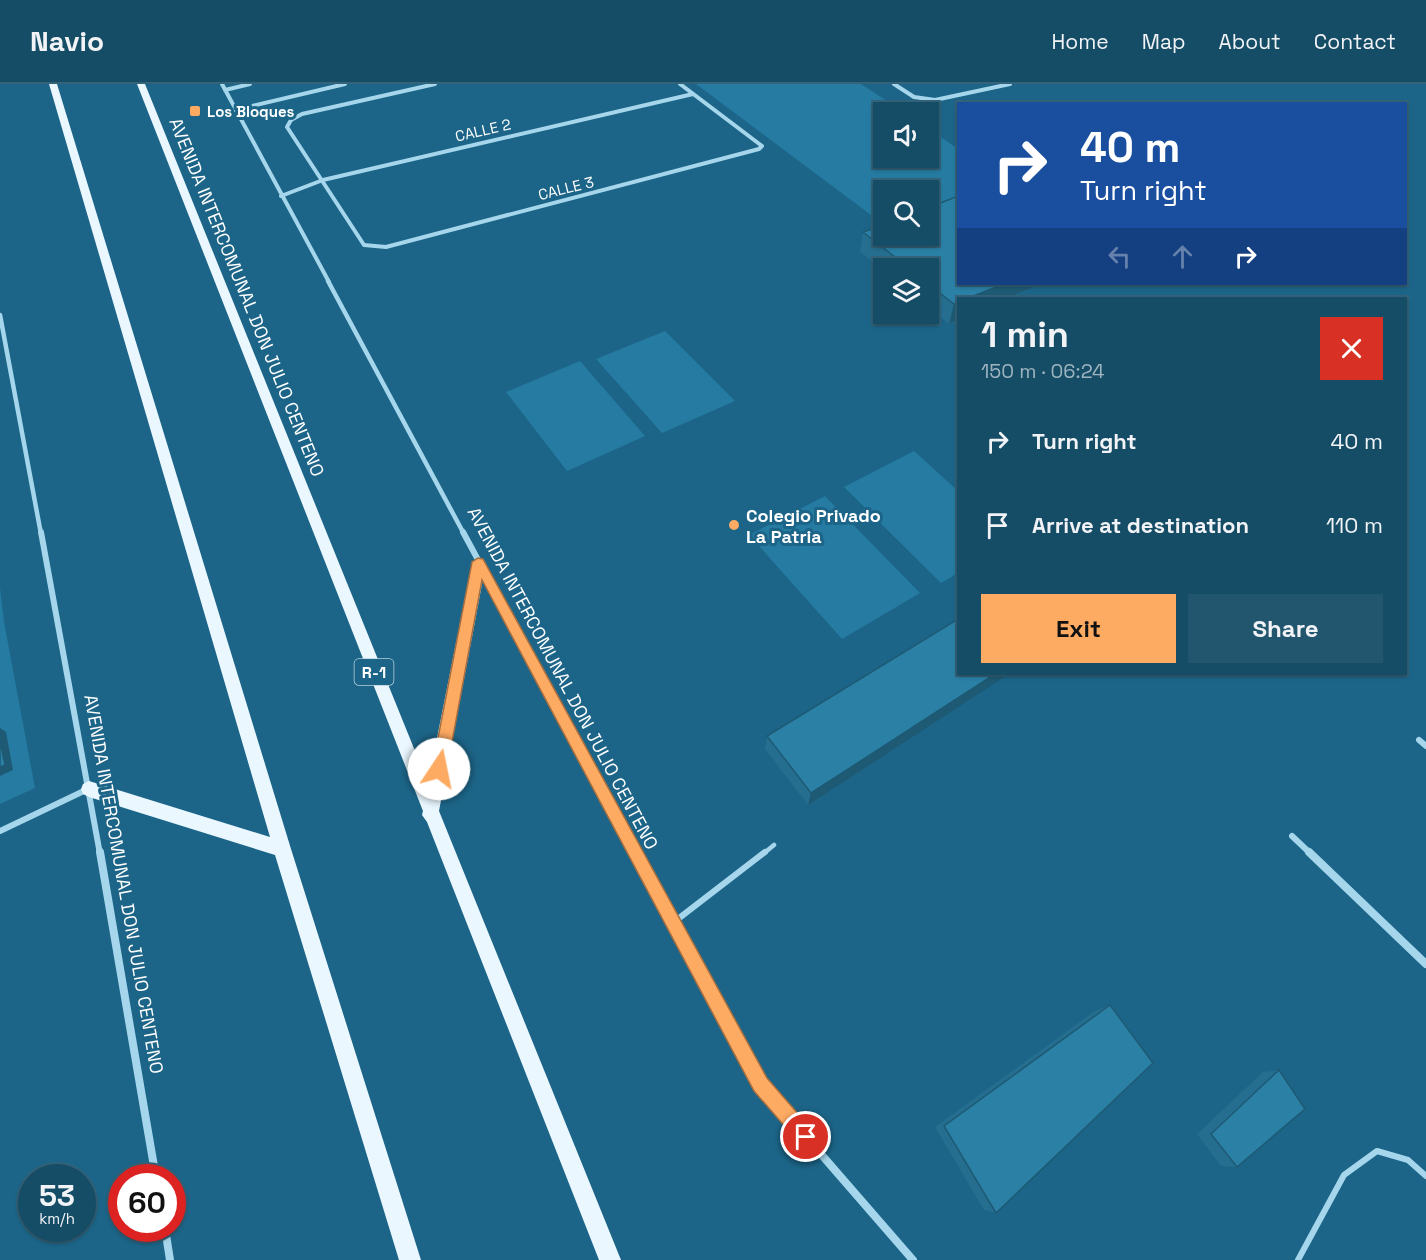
<!DOCTYPE html>
<meta charset="utf-8">
<style>
:root{--surface:#154c66;--page:#22566f;--text:#f1f3f6;--muted:#9db4bf;--line:#34637a;--accent:#fdaa62}
body{margin:0;font-family:"Space Grotesk",sans-serif;background:var(--page);color:var(--text);height:100vh;display:flex;flex-direction:column;font-size:22px;white-space:nowrap}
*{box-sizing:border-box;margin:0}
p{font-size:20px;color:var(--muted)}
.icon{flex:none;width:33px;height:33px;fill:none;stroke:currentColor;stroke-width:2;stroke-linecap:round;stroke-linejoin:round}
.map{position:relative;flex:1;overflow:hidden}
.details{position:absolute;left:957px;top:213px;width:450px;height:378px;display:flex;flex-direction:column;background:var(--surface);border-radius:0px;box-shadow:0 2px 4px #0004,0 0 0 2px var(--line)}
.details>*{flex:none}
.banner{position:absolute;left:957px;top:18px;width:450px;height:183px;border-radius:0px;box-shadow:0 2px 4px #0004,0 0 0 2px var(--line);background:#1a4fa0;color:#fff;overflow:hidden}
.fabs{position:absolute;left:873px;top:18px;display:grid;gap:12px}
.fabs a{display:grid;place-items:center;width:66px;height:66px;border-radius:0px;background:var(--surface);box-shadow:0 2px 4px #0004,0 0 0 2px var(--line);font-size:30px}
.speed{position:absolute;left:18px;top:1080px;display:flex;gap:12px;font-size:30px;font-weight:700;text-align:center}
.speed>*{display:grid;place-content:center;width:78px;height:78px;border-radius:50%;background:var(--surface);box-shadow:0 2px 4px #0004,0 0 0 2px var(--line);line-height:1}
.speed small{font-size:15px;font-weight:400}
.speed .limit{border:9px solid #d22;background:#fff;color:#111}
.pin{position:absolute;display:grid;place-items:center;width:51px;height:51px;color:#fff;margin:-26px;border:3px solid #fff;border-radius:50%;box-shadow:0 2px 6px #0007}
.me{position:absolute;width:66px;margin:-33px;rotate:11deg;stroke-linejoin:round;filter:drop-shadow(0 0 4px #0008)}
.turn{display:flex;align-items:center;gap:21px;height:126px;padding:0 24px;font-size:27px}
.turn .icon{width:78px;height:78px;stroke-width:2.5}
.turn b{display:block;font-size:42px;line-height:51px}
.lanes{display:flex;align-items:center;height:57px;padding:0 24px;background:#0003;justify-content:center;gap:30px;direction:ltr}
.lanes .off{opacity:.35}
.round{display:grid;place-items:center;flex:none;width:63px;height:63px;border-radius:0px;background:var(--page)}
.overview{display:flex;align-items:center;justify-content:space-between;height:102px;padding:0 24px}
h1{font-size:36px;font-weight:800;line-height:45px}
.cta{display:flex;gap:12px;margin-top:auto;padding:12px 24px}
.cta a{flex:1;height:69px;border-radius:0px;background:var(--accent);color:#111;font-size:24px;font-weight:800;line-height:69px;text-align:center}
.cta a+a{background:var(--page);color:var(--text)}
ul{padding:0;list-style:none}
li{display:flex;align-items:center;gap:18px;height:84px;padding:0 24px}
li div{flex:1}
li b{display:block;font-size:22px}
li em{font-style:normal}
header{display:flex;align-items:center;gap:36px;box-sizing:border-box;height:84px;padding:0 30px;background:var(--surface);border-bottom:2px solid var(--line)}
header strong{font-size:28px}
nav{display:flex;gap:33px;margin-inline-start:auto;font-size:21px}
.map>svg:first-child{display:block}
.green{fill:#257ba1}
.lines{fill:none;stroke-linecap:round;stroke-linejoin:round}
.service-far1{stroke:#a5d6ec;stroke-width:4.5}
.service{stroke:#a5d6ec;stroke-width:6}
.minor-far3{stroke:#a5d6ec;stroke-width:4}
.minor-far2{stroke:#a5d6ec;stroke-width:4.5}
.minor-far1{stroke:#a5d6ec;stroke-width:6}
.minor{stroke:#a5d6ec;stroke-width:8}
.primary{fill:#eaf7ff;fill-rule:evenodd}
.wall{fill:#256e8f}
.shaded-wall{fill:#1e5a74}
.building{fill:#2b80a6;stroke:#1e5a74;stroke-width:1.5}
.route{fill:#fdaa62;stroke:#a46e40;stroke-width:1.5}
.poi-dot{fill:#fdaa62;stroke:#1c6588;stroke-width:2}
.labels{text-anchor:middle;dominant-baseline:central;stroke-width:6;stroke-linejoin:round;paint-order:stroke}
.far-poi-label{font-size:15px;font-weight:bold;fill:#fff;stroke:#1c6588;text-anchor:start}
.far-street-label{font-size:15px;fill:#fff;stroke:#1c6588}
.shield{fill:#1c6588;stroke:#bbd1db;stroke-width:1.5}
.shield-label{font-size:16px;font-weight:bold;fill:#fff}
.street-label{font-size:18px;fill:#fff;stroke:#1c6588}
.poi-label{font-size:18px;font-weight:bold;fill:#fff;stroke:#1c6588;text-anchor:start}
</style>
<header>
<strong>Navio</strong>
<nav><a>Home</a><a>Map</a><a>About</a><a>Contact</a></nav>
</header>
<div class="map">
<svg width="1426" height="1176" viewBox="0 0 1426 1176">
<rect width="100%" height="100%" fill="#1c6588"/>
<path class="green" d="M696,0H861L904,28H884V74H928L929,45L958,65V121L929,129L928,106H884L883,140Z
M665,247L735,317L662,349L596,275Z
M580,277L645,352L567,387L506,308Z
M914,367L958,407V489L941,499L844,403Z
M825,412L920,509L842,555L749,451Z
M0,504L4,538L35,704L0,720Z"/>
<g class="lines">
<path class="service-far1" d="M763,770L774,761"/>
<path class="service" d="M674,838L765,768
M1298,1176L1344,1091L1377,1067L1408,1076L1426,1092"/>
<path class="minor-far3" d="M222,0L329,198
M435,0L302,30L291,36L287,43L364,161L386,163L759,65L762,62L680,0
M894,0L914,13L935,16L1010,0
M225,6L250,0
M235,26L345,0
M281,112L323,96L693,10"/>
<path class="minor-far2" d="M328,197L464,450
M0,231L41,450"/>
<path class="minor-far1" d="M41,448L100,770
M463,448L637,770
M1419,656L1426,662
M0,747L88,705
M1292,752L1311,770"/>
<path class="minor" d="M100,768L156,1094
M636,768L761,1001L913,1176
M1309,768L1426,880
M165,1144L170,1176"/>
<path class="primary" d="M49,0H57L291,765L421,1176H399L275,771L89,713L83,710L81,705L83,700L89,697L270,753Z
M137,0H145L428,699L472,479L479,474L486,479L439,727L621,1176H599L427,738L422,731L423,727Z"/>
</g>
<path class="wall" d="M863,148L1042,200L949,240L928,223V184H884V186L860,168Z
M958,535L808,721L765,665L767,652Z
M1110,921L996,1129L984,1126L935,1043L1095,927Z
M1279,986L1237,1083L1221,1082L1197,1050L1263,988Z"/>
<path class="shaded-wall" d="M1004,200H1042L1007,214H968Z
M958,219V235L949,240L954,220Z
M995,590H1009L808,721L811,709Z
M0,644L6,648L13,686L0,692Z"/>
<path class="building" d="M958,112V200H1004L968,214H958V219L954,220L928,200V184H909L863,148L884,141V152H928V124Z
M958,535V590H995L811,709L767,652Z
M0,656L5,681L0,683Z
M1110,921L1153,979L996,1129L944,1042Z
M1279,986L1305,1025L1237,1083L1211,1050Z"/>
<path class="route" d="M478,474L483,475L767,994L813,1047L815,1053L813,1060L806,1063L800,1060L754,1007L482,496L447,685L444,690H434L432,685L472,478Z"/>
<g class="poi-dot">
<rect x="189" y="21" width="12" height="12" rx="3"/>
<circle cx="734" cy="441" r="6"/>
</g>
<g class="labels">
<g class="far-poi-label">
<text x="207" y="27">Los Bloques</text>
</g>
<g class="far-street-label">
<text transform="translate(483 46) rotate(-13)">CALLE 2</text>
<text transform="translate(566 104) rotate(-14)">CALLE 3</text>
</g>
<rect class="shield" x="354.5" y="575" width="39" height="26" rx="4.5"/>
<g class="shield-label">
<text x="374" y="588">R-1</text>
</g>
<g class="street-label">
<text transform="translate(247 213) rotate(68)">AVENIDA INTERCOMUNAL DON JULIO CENTENO</text>
<text transform="translate(563 594) rotate(62)">AVENIDA INTERCOMUNAL DON JULIO CENTENO</text>
<text transform="translate(124 800) rotate(80)">AVENIDA INTERCOMUNAL DON JULIO CENTENO</text>
</g>
<g class="poi-label">
<text x="746" y="431">Colegio Privado<tspan x="746" dy="21">La Patria</tspan></text>
</g>
</g>
</svg>
<div class="fabs">
<a><svg class="icon" aria-label="sound" viewBox="0 0 24 24"><path d="M4 9h4l5-4v14l-5-4H4zM17 9q2 3 0 6"/></svg></a>
<a><svg class="icon" aria-label="search" viewBox="0 0 24 24"><circle cx="10" cy="10" r="6"/><path d="M15 15l6 6"/></svg></a>
<a><svg class="icon" aria-label="layers" viewBox="0 0 24 24"><path d="M12 4l9 5-9 5-9-5zM3 14l9 5 9-5"/></svg></a>
</div>
<div class="speed"><div>53<small>km/h</small></div><div class="limit">60</div></div>
<div class="pin" style="left:806px;top:1053px;background:#d93025"><svg class="icon" aria-label="arrive" viewBox="0 0 24 24"><path d="M6 21V4h12l-3 4 3 4H6"/></svg></div>
<svg class="me" style="left:439px;top:685px" viewBox="-20 -20 40 40"><circle r="19" fill="#fff"/><path d="M0-13L10 11 0 6-10 11z" fill="#fdaa62"/></svg>
<div class="banner">
<div class="turn"><svg class="icon" aria-label="right" viewBox="0 0 24 24"><path d="M7 20v-9h11M14 6l5 5-5 5"/></svg><div><b>40 m</b>Turn right</div></div>
<div class="lanes"><svg class="icon off" aria-label="left" viewBox="0 0 24 24"><path d="M17 20v-9H6M10 6l-5 5 5 5"/></svg><svg class="icon off" aria-label="ahead" viewBox="0 0 24 24"><path d="M12 20V5M6 11l6-6 6 6"/></svg><svg class="icon" aria-label="right" viewBox="0 0 24 24"><path d="M7 20v-9h11M14 6l5 5-5 5"/></svg></div>
</div>
<section class="details">
<div class="overview"><div><h1>1 min</h1><p>150 m · 06:24</p></div><a class="round" style="background:#d93025;color:#fff"><svg class="icon" aria-label="close" viewBox="0 0 24 24"><path d="M6 6l12 12M18 6L6 18"/></svg></a></div>
<ul>
<li><svg class="icon" aria-label="right" viewBox="0 0 24 24"><path d="M7 20v-9h11M14 6l5 5-5 5"/></svg><div><b>Turn right</b></div><em>40 m</em></li>
<li><svg class="icon" aria-label="arrive" viewBox="0 0 24 24"><path d="M6 21V4h12l-3 4 3 4H6"/></svg><div><b>Arrive at destination</b></div><em>110 m</em></li>
</ul>
<div class="cta"><a>Exit</a><a>Share</a></div>
</section>
</div>
